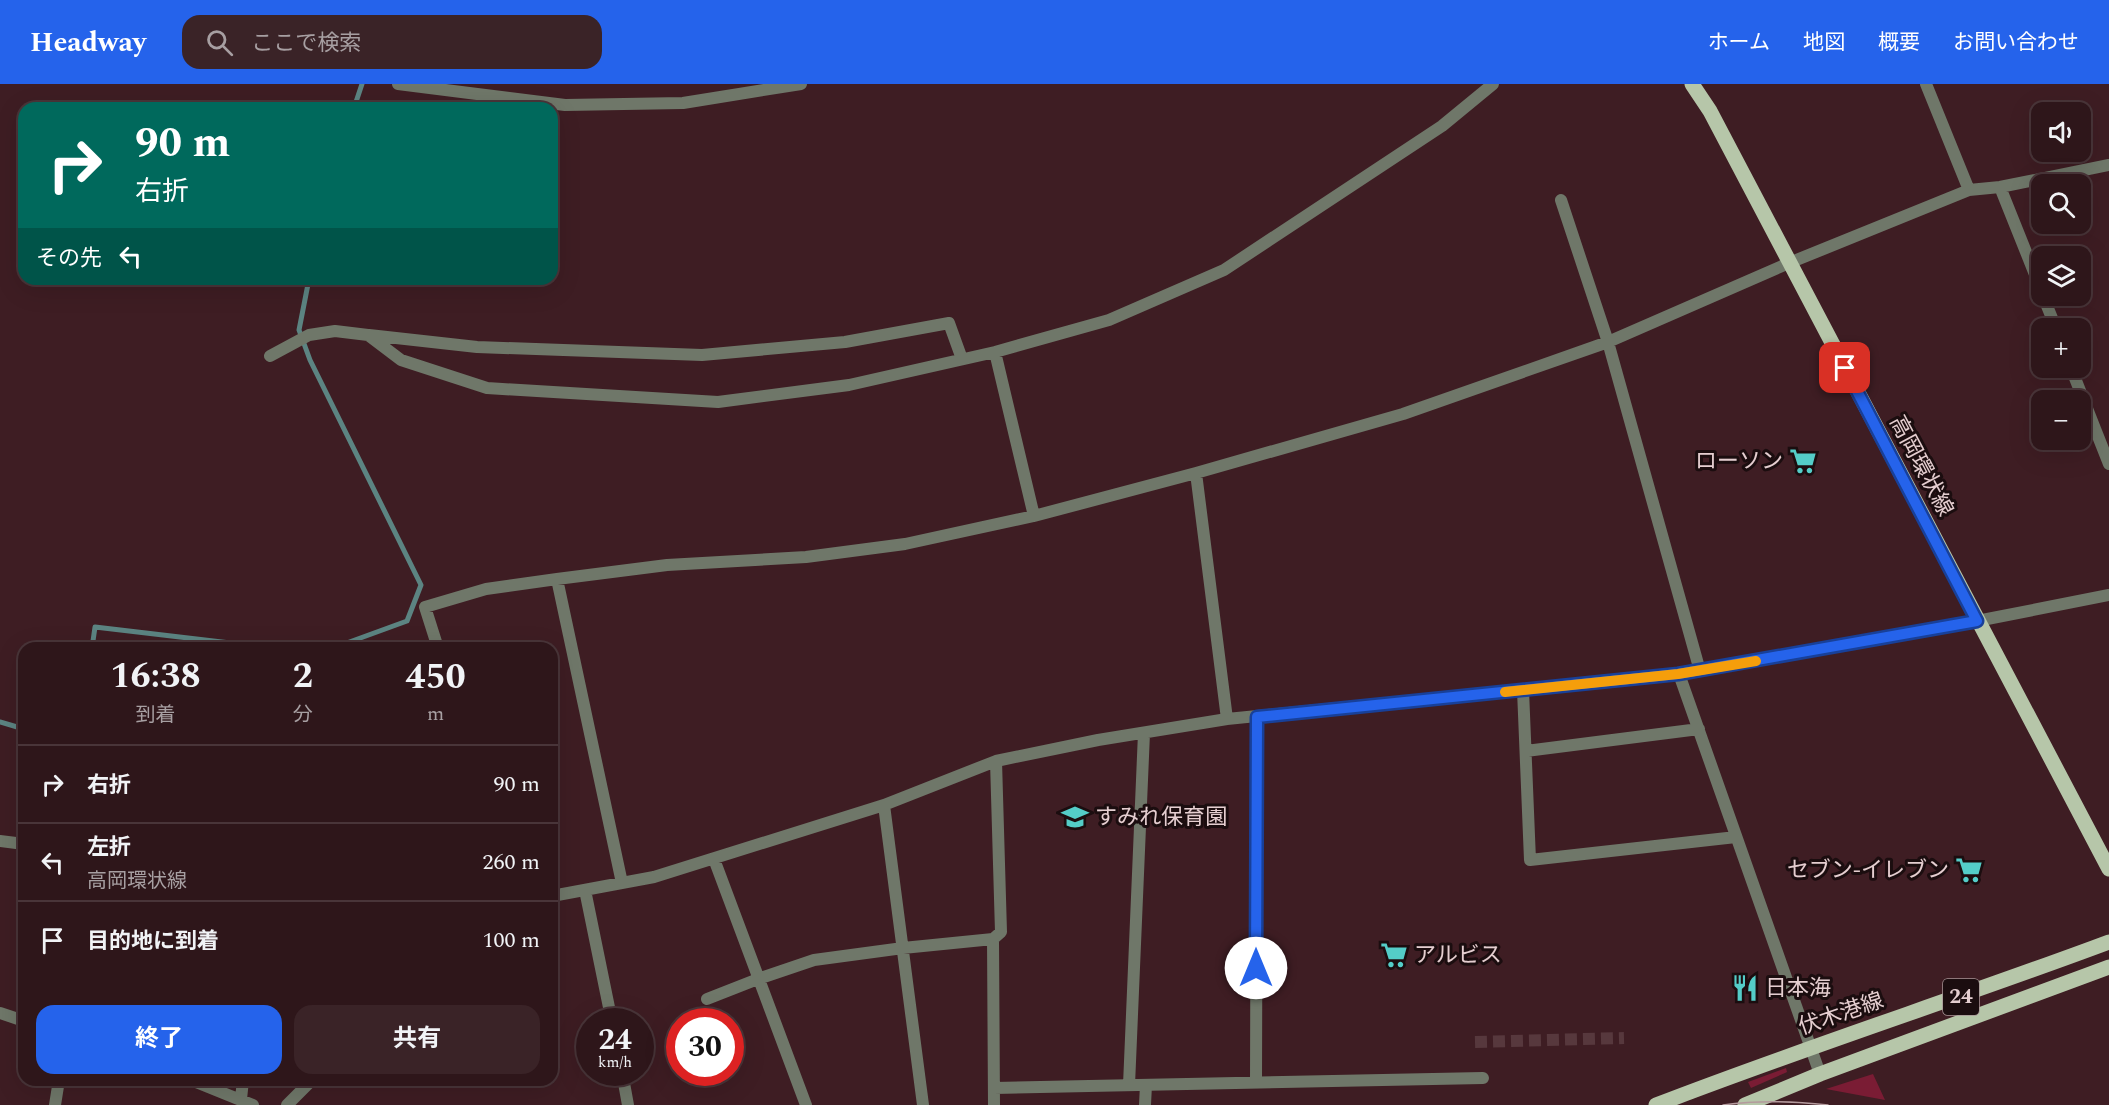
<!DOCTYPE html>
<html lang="ja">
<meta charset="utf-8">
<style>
:root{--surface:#2e161a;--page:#3a2327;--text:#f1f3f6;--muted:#a79fa2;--line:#493539;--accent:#2563eb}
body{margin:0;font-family:Spectral,"Noto Sans JP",serif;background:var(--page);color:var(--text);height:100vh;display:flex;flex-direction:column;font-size:22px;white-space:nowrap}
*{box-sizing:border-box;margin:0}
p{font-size:20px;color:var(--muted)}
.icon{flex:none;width:33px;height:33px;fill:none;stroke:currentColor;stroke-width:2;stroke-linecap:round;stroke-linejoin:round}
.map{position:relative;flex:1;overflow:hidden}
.details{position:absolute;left:18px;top:558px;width:540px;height:444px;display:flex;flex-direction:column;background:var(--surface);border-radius:18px;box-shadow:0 6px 24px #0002,0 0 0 2px var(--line)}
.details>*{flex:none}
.banner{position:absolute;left:18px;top:18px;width:540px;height:183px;border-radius:18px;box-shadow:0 6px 24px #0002,0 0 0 2px var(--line);background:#00695c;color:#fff;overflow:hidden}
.tools{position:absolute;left:2031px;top:18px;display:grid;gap:12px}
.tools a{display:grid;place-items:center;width:60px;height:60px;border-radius:12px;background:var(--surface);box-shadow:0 6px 24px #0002,0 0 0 2px var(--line);font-size:30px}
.speed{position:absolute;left:576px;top:924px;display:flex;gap:12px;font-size:30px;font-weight:700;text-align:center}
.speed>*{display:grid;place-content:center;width:78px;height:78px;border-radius:50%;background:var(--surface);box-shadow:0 6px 24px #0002,0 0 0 2px var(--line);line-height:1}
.speed small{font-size:15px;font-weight:400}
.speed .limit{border:9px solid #d22;background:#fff;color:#111}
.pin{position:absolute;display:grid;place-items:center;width:51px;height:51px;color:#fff;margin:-26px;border-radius:12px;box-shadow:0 3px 9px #0006}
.me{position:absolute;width:66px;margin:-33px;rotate:0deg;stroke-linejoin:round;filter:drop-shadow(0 0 4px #0008)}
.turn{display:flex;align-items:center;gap:21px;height:126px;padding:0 18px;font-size:27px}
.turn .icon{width:78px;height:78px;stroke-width:2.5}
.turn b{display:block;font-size:42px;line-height:51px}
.then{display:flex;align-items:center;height:57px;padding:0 18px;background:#0003;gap:12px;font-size:22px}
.eta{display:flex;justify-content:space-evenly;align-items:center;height:102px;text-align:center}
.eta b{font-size:36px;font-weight:700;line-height:42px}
.action{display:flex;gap:12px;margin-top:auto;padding:12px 18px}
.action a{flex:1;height:69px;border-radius:18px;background:var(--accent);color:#fff;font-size:24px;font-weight:700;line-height:69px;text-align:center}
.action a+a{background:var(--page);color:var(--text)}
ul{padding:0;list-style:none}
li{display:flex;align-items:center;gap:18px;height:78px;padding:0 18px;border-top:2px solid var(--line)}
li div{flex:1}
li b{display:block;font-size:22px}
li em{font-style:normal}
header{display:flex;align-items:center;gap:36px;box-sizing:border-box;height:84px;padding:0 30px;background:var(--accent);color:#fff}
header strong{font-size:28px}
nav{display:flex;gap:33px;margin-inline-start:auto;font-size:21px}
.search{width:420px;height:54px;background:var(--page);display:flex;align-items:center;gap:15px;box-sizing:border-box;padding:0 21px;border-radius:18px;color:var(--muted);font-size:22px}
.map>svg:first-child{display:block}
.green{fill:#7a1c34}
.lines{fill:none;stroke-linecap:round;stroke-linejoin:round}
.stream{stroke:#5c8482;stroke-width:5}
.street-tunnel{stroke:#57383d;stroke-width:12;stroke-dasharray:12 6;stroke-linecap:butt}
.street{stroke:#6f7769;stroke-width:12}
.primary{stroke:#b6c6a9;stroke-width:15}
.tram{stroke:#b49a9d;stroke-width:1.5}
.route-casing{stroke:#184099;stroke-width:15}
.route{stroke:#2563eb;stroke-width:10}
.slow{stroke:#f59e0b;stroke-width:10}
.labels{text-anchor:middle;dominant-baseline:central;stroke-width:6;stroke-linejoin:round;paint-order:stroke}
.shield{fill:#1b0d0f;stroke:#a89496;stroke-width:1.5}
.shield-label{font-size:21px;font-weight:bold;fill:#e5ced0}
.poi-label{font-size:22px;fill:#e5ced0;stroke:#1b0d0f;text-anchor:start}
.street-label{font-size:22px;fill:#e5ced0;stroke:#1b0d0f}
</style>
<header>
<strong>Headway</strong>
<div class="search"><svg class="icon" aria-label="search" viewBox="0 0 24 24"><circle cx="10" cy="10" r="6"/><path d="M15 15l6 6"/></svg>ここで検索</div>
<nav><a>ホーム</a><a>地図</a><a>概要</a><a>お問い合わせ</a></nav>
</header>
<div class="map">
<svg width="2109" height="1021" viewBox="0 0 2109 1021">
<rect width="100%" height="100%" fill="#3e1d23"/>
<path class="green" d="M1786,984L1787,988L1785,989L1751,1004L1748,998Z
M1873,990L1885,1016L1826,1005Z"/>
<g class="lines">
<path class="stream" d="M354,24L362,0
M309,195L299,246L310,276L421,501L407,537L333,564
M92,564L95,543L273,564
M0,638L24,645"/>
<path class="street-tunnel" d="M1475,958L1624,954"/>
<path class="street" d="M398,0L565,21L683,19L801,0
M1926,0L1969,106
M2000,103L2042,208
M1561,116L1608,258L1700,587
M2043,212L2056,244
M369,251L477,263L702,271L845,258L949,239L962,275
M995,268L1034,432
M270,272L309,251L335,247L368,251L401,276L487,304L718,318L849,301L995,268L1109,236L1224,186L1442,42L1493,0
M2071,284L2109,380
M1196,389L1227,635
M557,495L622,799
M438,564L425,523L486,505L557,495L667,481L806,473L905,460L1034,432L1196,389L1403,330L1608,258L1789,179L1969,106L2000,103L2109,81
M1679,590L1820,990
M1523,606L1530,776L1736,753
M1526,667L1699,645
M884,721L923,1021
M0,757L24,760
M714,775L806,1021
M585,806L612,938
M552,812L654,793L884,721L996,677L1098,656L1227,635L1679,590L1977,537L2109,511
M707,915L758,895L814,876L903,864L993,855
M0,929L24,937
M622,988L628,1021
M191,996L253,1021
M1256,999L1257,633
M1129,1001L1144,649
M994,1004L1483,994
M241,1015L243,996
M55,1021L59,996
M287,1021L312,996
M994,1021L993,855L1001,848L996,677
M1145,1021L1146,1001"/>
<path class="primary" d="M1692,0L1710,27L2109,785
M1656,1021C1806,963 1959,914 2109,858
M1745,1021L1820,990L2109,883"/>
<path class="tram" d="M1723,1021C1759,1016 1792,1017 1828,1021"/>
</g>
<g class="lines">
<defs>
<path id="route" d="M1256,884L1257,633L1678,590L1977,537L1845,284"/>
</defs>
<use href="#route" class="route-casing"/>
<use href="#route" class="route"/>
<path class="slow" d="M1505,608L1678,590L1756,577"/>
</g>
<defs>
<symbol id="supermarket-bare" viewBox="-9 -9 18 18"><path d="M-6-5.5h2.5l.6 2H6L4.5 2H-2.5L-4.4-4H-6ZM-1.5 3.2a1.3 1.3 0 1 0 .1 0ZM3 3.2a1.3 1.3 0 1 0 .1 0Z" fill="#54cdc8" stroke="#1b0d0f" stroke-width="2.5" paint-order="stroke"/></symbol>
<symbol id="school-bare" viewBox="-9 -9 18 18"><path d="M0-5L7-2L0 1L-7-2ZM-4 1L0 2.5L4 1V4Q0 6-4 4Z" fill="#54cdc8" stroke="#1b0d0f" stroke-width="2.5" paint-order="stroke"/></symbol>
<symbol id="restaurant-bare" viewBox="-9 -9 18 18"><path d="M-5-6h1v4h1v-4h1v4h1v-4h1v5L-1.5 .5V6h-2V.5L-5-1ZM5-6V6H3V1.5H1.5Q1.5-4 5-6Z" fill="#54cdc8" stroke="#1b0d0f" stroke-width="2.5" paint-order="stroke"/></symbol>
</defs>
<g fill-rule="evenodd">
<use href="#supermarket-bare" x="1784" y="358" width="38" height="38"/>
<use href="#school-bare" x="1056" y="714" width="38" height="38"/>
<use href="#supermarket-bare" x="1950" y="767" width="38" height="38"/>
<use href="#supermarket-bare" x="1375" y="852" width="38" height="38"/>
<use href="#restaurant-bare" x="1726" y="885" width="38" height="38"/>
</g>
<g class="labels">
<rect class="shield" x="1943" y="895" width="36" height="36" rx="4.5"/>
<g class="shield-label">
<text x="1961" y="913">24</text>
</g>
<g class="poi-label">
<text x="1783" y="377" text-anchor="end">ローソン</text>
<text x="1095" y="733">すみれ保育園</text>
<text x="1949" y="786" text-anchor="end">セブン-イレブン</text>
<text x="1414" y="871">アルビス</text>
<text x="1765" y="904">日本海</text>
</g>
<g class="street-label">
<text transform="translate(1921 382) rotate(62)">高岡環状線</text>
<text transform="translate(1841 930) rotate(-19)">伏木港線</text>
</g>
</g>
</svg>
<div class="tools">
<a><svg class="icon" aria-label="sound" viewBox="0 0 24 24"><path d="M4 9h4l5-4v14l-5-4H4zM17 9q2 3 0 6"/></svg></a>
<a><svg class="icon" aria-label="search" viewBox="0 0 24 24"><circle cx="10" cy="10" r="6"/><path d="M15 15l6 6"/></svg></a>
<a><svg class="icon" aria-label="layers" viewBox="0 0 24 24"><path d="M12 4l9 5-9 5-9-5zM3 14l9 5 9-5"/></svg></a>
<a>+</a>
<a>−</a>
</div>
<div class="speed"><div>24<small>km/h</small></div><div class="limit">30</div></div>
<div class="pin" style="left:1845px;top:284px;background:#d93025"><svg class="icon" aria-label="arrive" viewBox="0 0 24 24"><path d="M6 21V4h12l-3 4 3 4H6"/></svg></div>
<svg class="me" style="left:1256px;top:884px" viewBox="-20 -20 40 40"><circle r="19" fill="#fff"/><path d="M0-13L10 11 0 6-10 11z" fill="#2563eb"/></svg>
<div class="banner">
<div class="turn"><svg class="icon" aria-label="right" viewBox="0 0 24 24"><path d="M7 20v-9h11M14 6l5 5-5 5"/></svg><div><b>90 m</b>右折</div></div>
<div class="then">その先<svg class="icon" aria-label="left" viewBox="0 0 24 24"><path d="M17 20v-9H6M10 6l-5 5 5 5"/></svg></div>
</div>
<section class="details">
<div class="eta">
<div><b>16:38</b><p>到着</p></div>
<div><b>2</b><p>分</p></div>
<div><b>450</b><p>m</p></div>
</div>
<ul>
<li><svg class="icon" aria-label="right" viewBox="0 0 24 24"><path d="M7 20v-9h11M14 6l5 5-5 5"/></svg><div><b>右折</b></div><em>90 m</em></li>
<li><svg class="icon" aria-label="left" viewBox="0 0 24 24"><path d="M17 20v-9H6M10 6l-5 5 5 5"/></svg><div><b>左折</b><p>高岡環状線</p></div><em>260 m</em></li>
<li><svg class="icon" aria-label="arrive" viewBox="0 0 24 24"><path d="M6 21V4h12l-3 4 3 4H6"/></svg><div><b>目的地に到着</b></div><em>100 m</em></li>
</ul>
<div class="action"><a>終了</a><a>共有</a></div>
</section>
</div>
